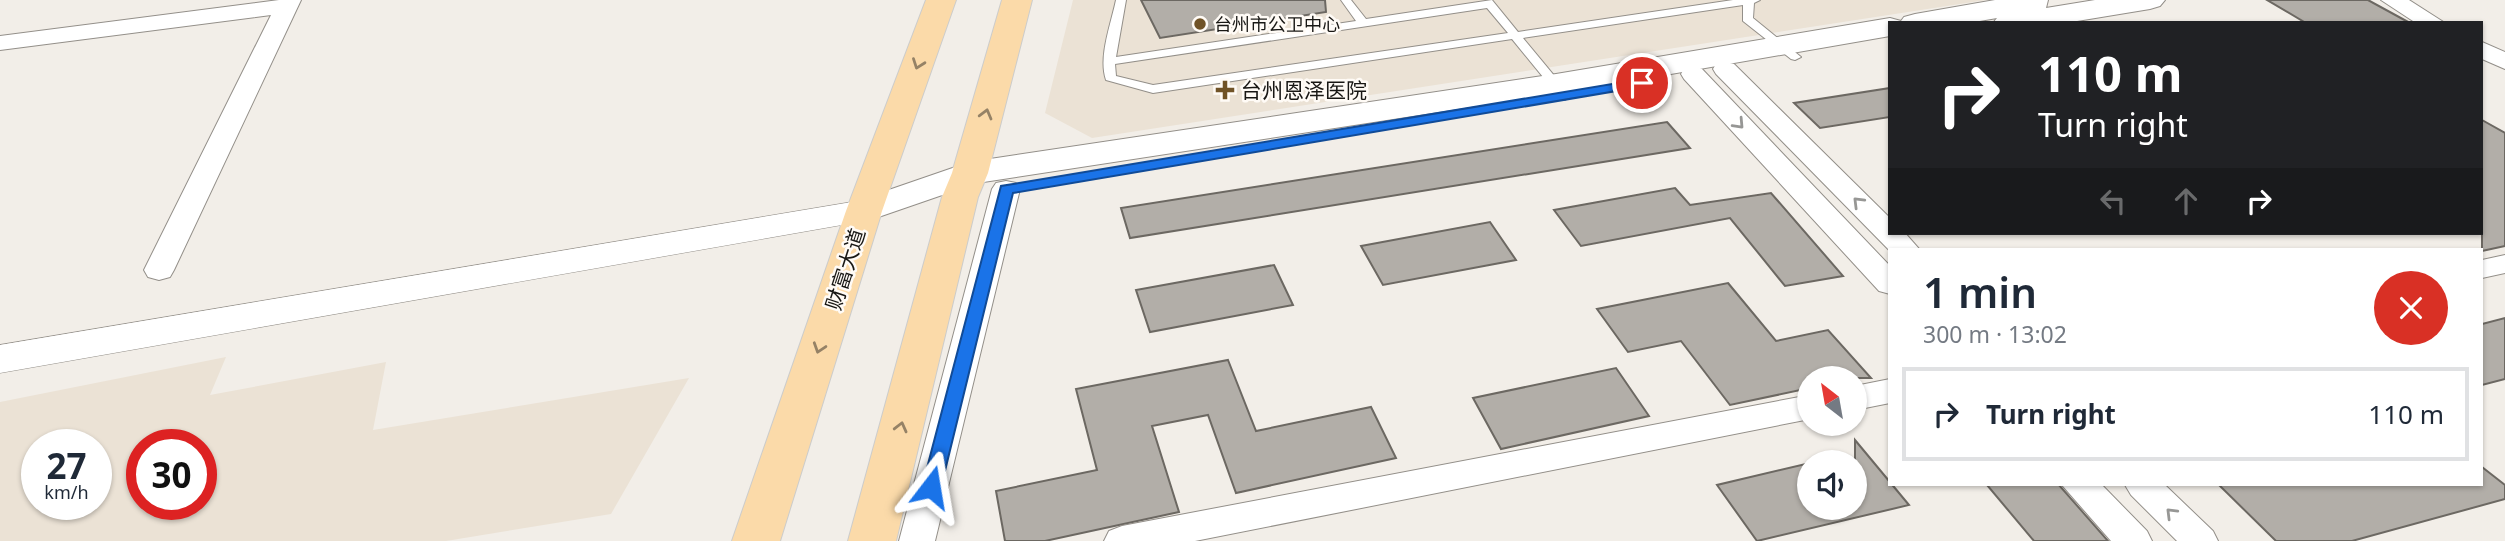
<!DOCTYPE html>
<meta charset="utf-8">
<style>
:root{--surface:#fff;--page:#f6f6f7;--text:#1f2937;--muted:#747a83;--line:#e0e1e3}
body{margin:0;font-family:"Noto Sans","Noto Sans SC",sans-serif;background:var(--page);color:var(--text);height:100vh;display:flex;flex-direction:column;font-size:26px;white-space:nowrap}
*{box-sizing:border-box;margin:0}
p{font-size:23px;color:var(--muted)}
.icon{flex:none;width:38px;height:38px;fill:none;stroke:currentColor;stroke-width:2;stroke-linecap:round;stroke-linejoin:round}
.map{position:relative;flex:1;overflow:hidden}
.sheet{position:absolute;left:1888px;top:248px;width:595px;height:238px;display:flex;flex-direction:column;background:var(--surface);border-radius:0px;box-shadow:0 2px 5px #0004}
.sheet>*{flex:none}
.guide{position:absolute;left:1888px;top:21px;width:595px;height:214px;border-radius:0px;box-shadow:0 2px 5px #0004;background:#202124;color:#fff;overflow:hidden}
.needle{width:46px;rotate:329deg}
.buttons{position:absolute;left:1797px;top:366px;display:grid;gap:14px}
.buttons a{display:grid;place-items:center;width:70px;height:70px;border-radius:50%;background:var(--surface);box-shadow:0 2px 5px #0004;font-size:35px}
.speed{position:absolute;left:21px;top:429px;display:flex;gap:14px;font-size:35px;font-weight:700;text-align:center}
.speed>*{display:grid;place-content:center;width:91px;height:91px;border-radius:50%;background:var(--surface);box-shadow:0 2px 5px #0004;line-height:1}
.speed small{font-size:18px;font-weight:400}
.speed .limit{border:10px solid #d22;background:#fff;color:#111}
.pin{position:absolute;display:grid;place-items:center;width:60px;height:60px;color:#fff;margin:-30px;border:4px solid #fff;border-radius:50%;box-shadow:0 2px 7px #0007}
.me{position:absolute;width:77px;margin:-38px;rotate:14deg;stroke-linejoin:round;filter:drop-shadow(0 0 5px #0008)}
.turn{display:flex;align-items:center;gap:24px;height:147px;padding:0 35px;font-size:32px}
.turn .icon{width:91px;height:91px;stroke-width:2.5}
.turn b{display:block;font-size:49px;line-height:60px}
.lanes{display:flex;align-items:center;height:66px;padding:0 35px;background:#0003;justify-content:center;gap:35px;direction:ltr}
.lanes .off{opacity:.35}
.round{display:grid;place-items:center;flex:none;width:74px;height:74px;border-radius:37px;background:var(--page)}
.summary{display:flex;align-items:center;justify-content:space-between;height:119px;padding:0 35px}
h1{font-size:42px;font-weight:600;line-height:52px}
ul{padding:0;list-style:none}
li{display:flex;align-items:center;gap:21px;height:94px;margin:0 14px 10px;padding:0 21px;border:4px solid var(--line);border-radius:0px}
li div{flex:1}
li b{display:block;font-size:26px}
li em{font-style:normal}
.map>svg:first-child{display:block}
.built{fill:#ebe2d5;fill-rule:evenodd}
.building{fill:#b2aea8;stroke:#6c6862;stroke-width:2}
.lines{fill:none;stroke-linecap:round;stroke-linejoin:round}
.service-casing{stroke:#938f89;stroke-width:2}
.minor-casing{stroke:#938f89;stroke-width:2}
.tertiary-casing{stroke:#938f89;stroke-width:1}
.secondary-casing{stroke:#938f89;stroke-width:2}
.primary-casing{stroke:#cccccb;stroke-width:2}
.service{fill:#fff;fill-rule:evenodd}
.minor{fill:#fff;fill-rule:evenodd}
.tertiary{fill:#fff;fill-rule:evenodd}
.secondary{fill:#fff;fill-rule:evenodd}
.primary{fill:#fbdaa9;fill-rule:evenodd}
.oneway{stroke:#958266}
.oneway2{stroke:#979795}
.route{fill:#1a73e8;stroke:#114b97;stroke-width:2}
.poi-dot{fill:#705327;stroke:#fffbf6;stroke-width:2.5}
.labels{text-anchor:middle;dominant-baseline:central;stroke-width:5;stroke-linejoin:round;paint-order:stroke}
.far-poi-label{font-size:18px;fill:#181714;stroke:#fffbf6;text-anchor:start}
.poi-label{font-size:21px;fill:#181714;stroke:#fffbf6;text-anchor:start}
.street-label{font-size:21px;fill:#181714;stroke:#fffbf6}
</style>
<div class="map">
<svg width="2505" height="541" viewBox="0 0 2505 541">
<rect width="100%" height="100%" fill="#f2eee8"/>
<path class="built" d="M1073,0H1986L1092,138L1045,113Z
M226,357L210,395L386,362L373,430L689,378L611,514L446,541H0V402ZM37,444H96V504H37ZM142,444H201V504H142Z"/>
<path class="building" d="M1141,0H1325L1326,12L1160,38Z
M2267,0H2368L2410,23H2306Z
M1890,88V117L1820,128L1794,103Z
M2482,120L2505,133V246L2482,251Z
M1667,122L1690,148L1130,238L1121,208Z
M1675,188L1690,205L1771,193L1843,276L1785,286L1730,218L1581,246L1554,210Z
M1490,222L1516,260L1383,285L1361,246Z
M1274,265L1293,305L1150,332L1136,290Z
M1728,283L1776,341L1828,330L1871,378H1810V388L1730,405L1681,341L1628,352L1597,309Z
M2505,318V379L2482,385V324Z
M1228,360L1256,431L1371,407L1396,458L1236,493L1208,415L1152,426L1179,512L1045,541H1005L996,491L1097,470L1076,389Z
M1616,368L1649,416L1501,449L1473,398Z
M1855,440L1909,505L1757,541L1717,485L1810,463V508H1855Z
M2482,467L2505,485V499L2352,541H2276L2219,485H2482Z
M1987,485H2059L2108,541H2034Z"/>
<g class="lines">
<defs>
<path id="service" d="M1116,0H1126L1116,57L1356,21L1341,0H1351L1366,19L1492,0L1518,32L1733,0H1760L1754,3L1753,18L1801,57L1795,60L1791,59L1743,21V5L1523,38L1571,96L1565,100L1561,99L1512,39L1153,93L1106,80C1098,57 1111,24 1116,0ZM1487,8L1508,33L1153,85L1116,76L1115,64Z"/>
<path id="minor" d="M279,0H301L174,270L170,277L159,280L148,277L144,270L271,15L0,50V36Z
M2381,0H2409L2445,23H2416Z
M2482,42L2505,52V69L2482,59Z
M1725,62L1734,64L1890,218V233H1905L1920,250L1890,251L1716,74L1713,69L1716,64Z
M1693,67L1702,69L1890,266V294L1879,291L1684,79L1681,74L1684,69Z
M1006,181L1016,183L1020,189L935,541H899L992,189L996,183Z
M2505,255V273L2482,278V260Z
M1890,379V403L1855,410V386Z
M1810,395V419L1195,541H1104L1109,531L1122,526Z
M2062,485H2102L2147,531L2152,541H2111Z
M2125,485H2165L2213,531L2218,541H2177L2131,495Z"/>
<path id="tertiary" d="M864,200L876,203L881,211L876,219L0,373V345Z"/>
<path id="secondary" d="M1995,0H2048L2046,8L2095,0H2165L2160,6L2150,9L2065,23H1993L1997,18L1968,23H1890V36L1556,94L977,183L864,222L851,219L846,211L851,203L970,162L1556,74L1890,18L1901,21L1904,17L1915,14Z"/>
<path id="primary" d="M926,0H956L882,211L780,541H732L846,211Z
M1002,0H1032L988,173L978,197L896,541H848L942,197L952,173Z"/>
</defs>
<use href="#service" class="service-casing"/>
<use href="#minor" class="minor-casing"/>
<use href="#tertiary" class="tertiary-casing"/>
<use href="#secondary" class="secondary-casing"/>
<use href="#primary" class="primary-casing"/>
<use href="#service" class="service"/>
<use href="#minor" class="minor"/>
<use href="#tertiary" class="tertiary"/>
<use href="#secondary" class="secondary"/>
<use href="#primary" class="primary"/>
</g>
<defs><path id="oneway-chevron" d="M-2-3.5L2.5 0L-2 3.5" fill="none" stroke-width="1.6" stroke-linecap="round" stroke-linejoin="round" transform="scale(1.75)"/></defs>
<g class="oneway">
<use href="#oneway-chevron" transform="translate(918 64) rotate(110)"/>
<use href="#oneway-chevron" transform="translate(986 114) rotate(-75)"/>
<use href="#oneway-chevron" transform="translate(819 348) rotate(108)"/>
<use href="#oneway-chevron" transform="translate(901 427) rotate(-76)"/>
</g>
<g class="oneway2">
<use href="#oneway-chevron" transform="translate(1739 124) rotate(47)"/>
<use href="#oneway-chevron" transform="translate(1858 202) rotate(-135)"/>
<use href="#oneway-chevron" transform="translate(2171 513) rotate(-135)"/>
</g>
<path class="route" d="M1642,79L1648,83L1646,86L1013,193L941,487L938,492H924L922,487L1001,186Z"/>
<g class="poi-dot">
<circle cx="1200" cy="24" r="7"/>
<path d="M1221.5 79.5h7v7h7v7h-7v7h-7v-7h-7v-7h7z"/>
</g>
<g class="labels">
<g class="far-poi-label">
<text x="1214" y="24">台州市公卫中心</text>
</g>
<g class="poi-label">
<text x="1241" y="90">台州恩泽医院</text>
</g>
<g class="street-label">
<text transform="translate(845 269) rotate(-72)">财富大道</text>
</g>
</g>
</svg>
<div class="buttons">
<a><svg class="needle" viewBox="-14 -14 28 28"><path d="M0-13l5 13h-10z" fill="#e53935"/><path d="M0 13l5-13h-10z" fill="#747a83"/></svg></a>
<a><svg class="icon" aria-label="sound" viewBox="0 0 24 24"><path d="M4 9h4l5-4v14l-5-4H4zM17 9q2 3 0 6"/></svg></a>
</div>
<div class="speed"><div>27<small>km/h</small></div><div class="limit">30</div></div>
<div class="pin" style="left:1642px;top:83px;background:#d93025"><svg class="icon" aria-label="arrive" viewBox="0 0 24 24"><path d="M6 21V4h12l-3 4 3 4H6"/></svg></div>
<svg class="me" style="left:931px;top:487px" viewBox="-20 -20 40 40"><path d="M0-17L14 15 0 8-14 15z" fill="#1a73e8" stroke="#fff" stroke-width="4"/></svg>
<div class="guide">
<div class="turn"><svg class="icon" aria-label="right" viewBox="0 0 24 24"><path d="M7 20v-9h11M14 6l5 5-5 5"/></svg><div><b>110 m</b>Turn right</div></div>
<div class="lanes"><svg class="icon off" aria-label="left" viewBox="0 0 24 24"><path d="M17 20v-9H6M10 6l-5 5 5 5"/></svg><svg class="icon off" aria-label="ahead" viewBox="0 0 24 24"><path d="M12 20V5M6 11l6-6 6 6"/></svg><svg class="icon" aria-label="right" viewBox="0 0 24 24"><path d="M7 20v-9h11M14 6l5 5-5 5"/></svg></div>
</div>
<section class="sheet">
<div class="summary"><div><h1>1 min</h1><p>300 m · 13:02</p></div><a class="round" style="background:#d93025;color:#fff"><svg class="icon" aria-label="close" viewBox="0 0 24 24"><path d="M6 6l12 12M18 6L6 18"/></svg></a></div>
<ul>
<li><svg class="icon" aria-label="right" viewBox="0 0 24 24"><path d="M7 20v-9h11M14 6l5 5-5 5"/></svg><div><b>Turn right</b></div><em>110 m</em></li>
</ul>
</section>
</div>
